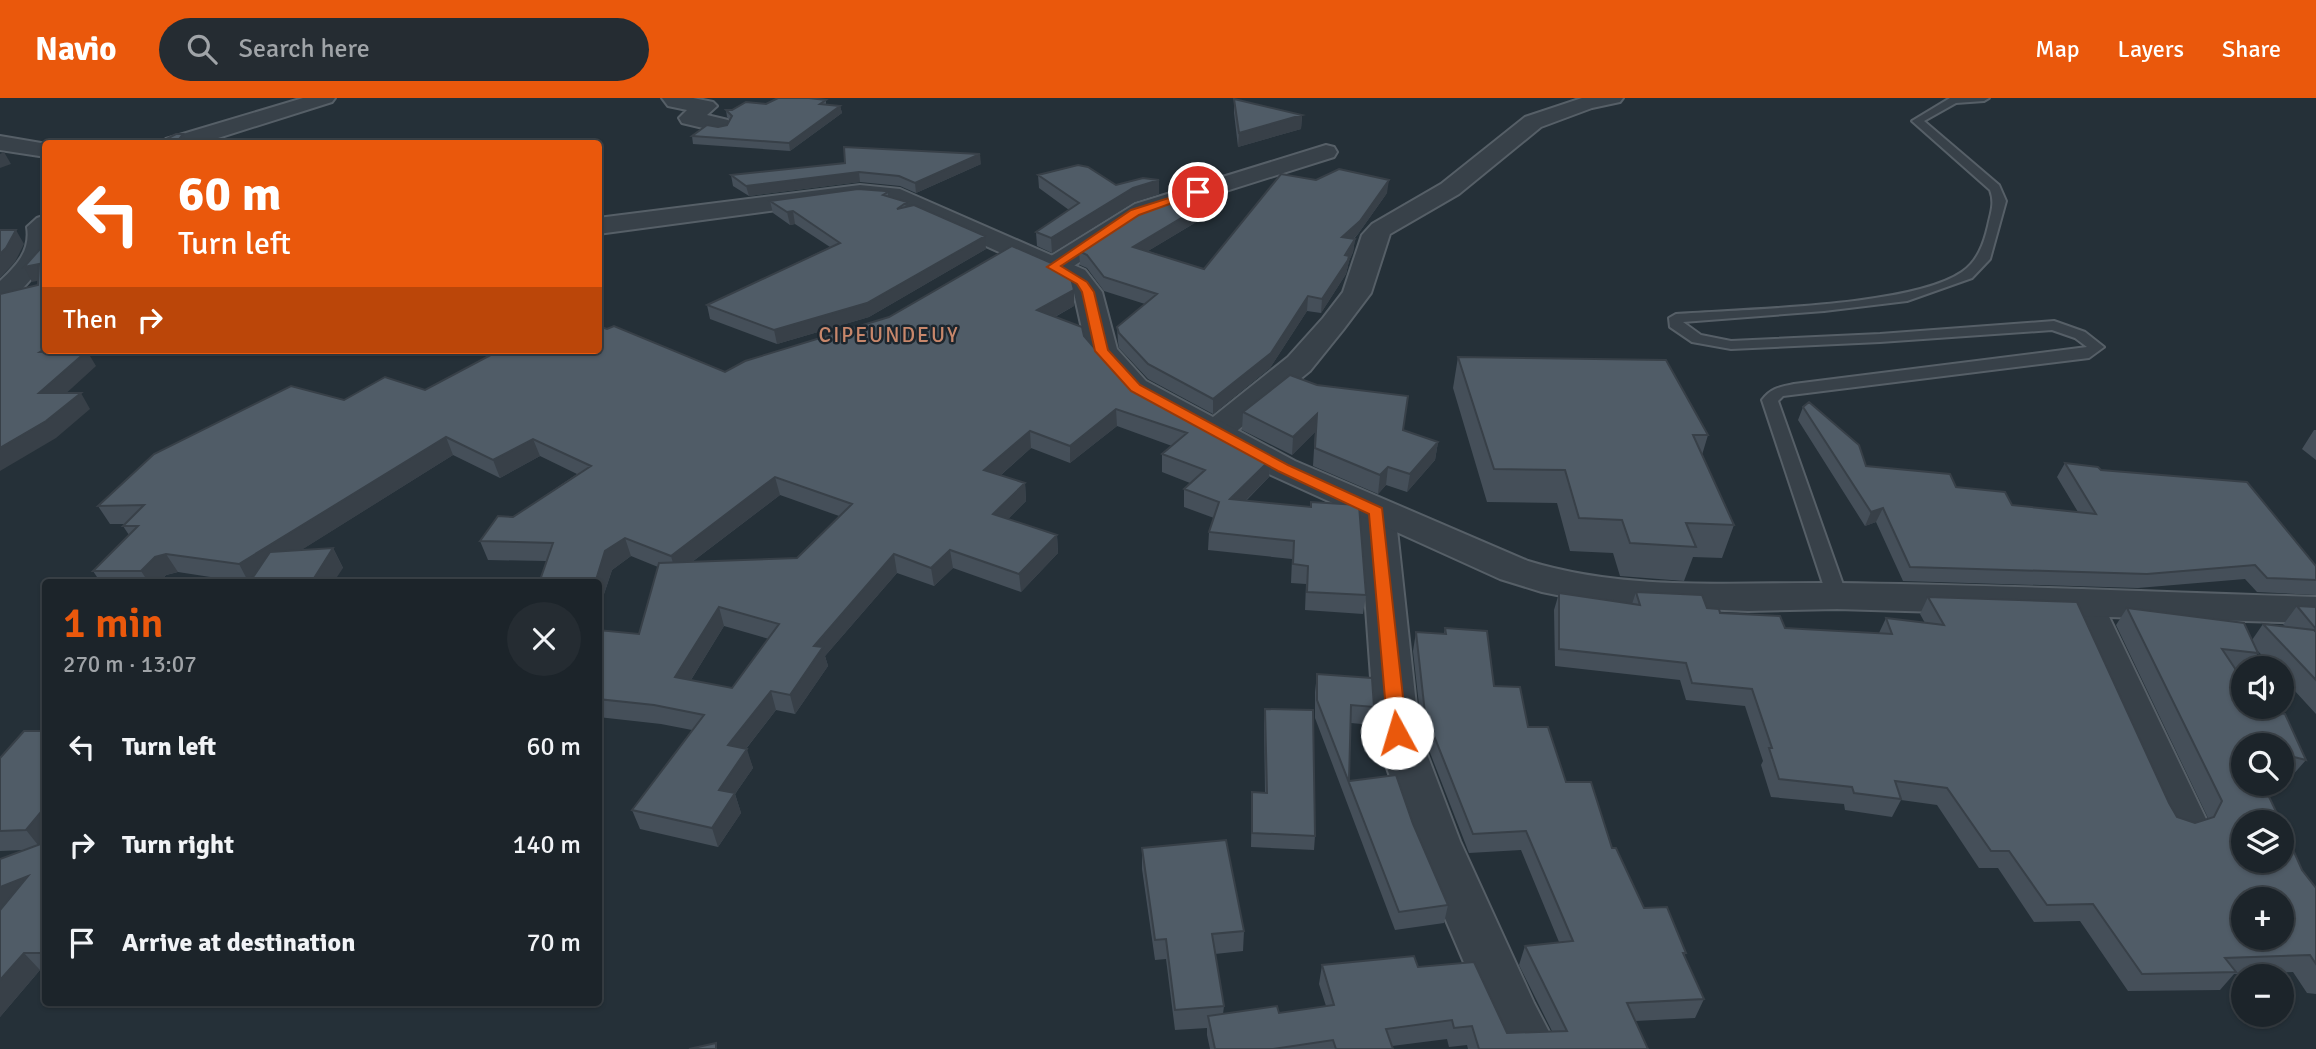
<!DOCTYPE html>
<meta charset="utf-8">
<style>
:root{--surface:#1c242a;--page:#252c32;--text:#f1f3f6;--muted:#a0a4a8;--line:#3a4147;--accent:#ea580c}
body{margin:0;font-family:Signika,sans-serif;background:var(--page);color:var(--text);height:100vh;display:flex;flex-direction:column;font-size:26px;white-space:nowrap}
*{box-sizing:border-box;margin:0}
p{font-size:23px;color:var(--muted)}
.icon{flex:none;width:38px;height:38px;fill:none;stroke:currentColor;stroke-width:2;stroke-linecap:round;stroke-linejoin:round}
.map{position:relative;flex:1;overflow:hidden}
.panel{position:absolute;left:42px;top:481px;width:560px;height:427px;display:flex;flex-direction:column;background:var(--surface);border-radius:7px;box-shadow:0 2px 5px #0004,0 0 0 2px var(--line)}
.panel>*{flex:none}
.hud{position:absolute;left:42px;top:42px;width:560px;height:214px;border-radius:7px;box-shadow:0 2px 5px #0004,0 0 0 2px var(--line);background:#ea580c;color:#fff;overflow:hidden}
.tools{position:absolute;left:2231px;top:558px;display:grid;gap:14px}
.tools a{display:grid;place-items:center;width:63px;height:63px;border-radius:50%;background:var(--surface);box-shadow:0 2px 5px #0004,0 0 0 2px var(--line);font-size:35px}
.pin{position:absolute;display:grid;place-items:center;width:60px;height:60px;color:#fff;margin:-30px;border:4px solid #fff;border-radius:50%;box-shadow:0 2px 7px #0007}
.me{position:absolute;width:77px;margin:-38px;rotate:354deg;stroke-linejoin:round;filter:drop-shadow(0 0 5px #0008)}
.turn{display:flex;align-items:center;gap:24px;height:147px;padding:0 21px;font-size:32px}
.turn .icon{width:91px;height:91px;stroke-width:2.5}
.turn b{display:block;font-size:49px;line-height:60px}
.then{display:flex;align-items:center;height:66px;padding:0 21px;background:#0003;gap:14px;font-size:26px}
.round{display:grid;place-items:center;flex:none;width:74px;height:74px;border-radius:37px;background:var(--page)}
.head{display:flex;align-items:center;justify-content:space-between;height:119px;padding:0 21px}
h1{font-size:42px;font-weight:600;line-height:52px;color:var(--accent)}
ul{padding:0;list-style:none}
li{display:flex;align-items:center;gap:21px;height:98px;padding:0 21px}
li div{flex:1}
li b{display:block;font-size:26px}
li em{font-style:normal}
header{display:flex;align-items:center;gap:42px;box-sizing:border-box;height:98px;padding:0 35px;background:var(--accent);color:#fff}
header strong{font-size:33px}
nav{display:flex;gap:38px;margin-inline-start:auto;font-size:24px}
.search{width:490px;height:63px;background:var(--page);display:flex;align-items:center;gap:18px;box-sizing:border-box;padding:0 24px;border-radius:38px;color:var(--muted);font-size:26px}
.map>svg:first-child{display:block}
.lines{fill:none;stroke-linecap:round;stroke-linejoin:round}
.service-casing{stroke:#565f67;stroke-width:4}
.minor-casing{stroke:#565f67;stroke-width:4}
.tertiary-casing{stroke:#565f67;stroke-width:4}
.service{fill:#384149;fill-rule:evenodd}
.minor{fill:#384149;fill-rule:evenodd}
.tertiary{fill:#384149;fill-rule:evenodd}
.wall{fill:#454f59;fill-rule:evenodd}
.shaded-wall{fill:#384048}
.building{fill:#505c67;stroke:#384048;stroke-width:2;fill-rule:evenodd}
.route{fill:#ea580c;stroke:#983908;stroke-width:2}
.labels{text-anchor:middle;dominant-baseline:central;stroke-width:5;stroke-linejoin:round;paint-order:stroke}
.far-quarter-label{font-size:21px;letter-spacing:2px;fill:#c8876b;stroke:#1d262e}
</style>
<header>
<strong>Navio</strong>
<div class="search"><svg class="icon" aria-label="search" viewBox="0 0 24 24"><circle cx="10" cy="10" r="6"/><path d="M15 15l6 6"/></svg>Search here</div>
<nav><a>Map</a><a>Layers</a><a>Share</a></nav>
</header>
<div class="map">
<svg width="2316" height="951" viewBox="0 0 2316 951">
<rect width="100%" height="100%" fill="#253038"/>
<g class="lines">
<defs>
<path id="service" d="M1950,0H1989L1984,3L1956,5L1924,23L1999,87L2006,103L1990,161L1972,180L1907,203L1824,213L1683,224L1701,237L1731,243L1880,236L2054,223L2085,234L2104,249L2089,260L1783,298L1778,303L1847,498L1844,502H1830L1827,498L1762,302C1771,290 1780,289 1794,286L2087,249L2075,240L2052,232L1880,244L1731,251L1692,244L1670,229L1669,220L1676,216C1743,211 1911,209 1962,174C1978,163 1984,145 1988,128C1991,114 1995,105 1990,92L1912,23Z"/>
<path id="minor" d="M303,0H335L332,4L199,46H163L166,41Z
M662,0H693L713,4L717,8L707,17L728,22L731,27L728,32L720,34L682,25L679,20L687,12L668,8Z
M1582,0H1623L1620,4L1592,10L1541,29L1459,96L1390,136L1371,195L1343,232L1310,273L1227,341L1215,344L1203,341L1198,334L1203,327L1288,259L1323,220L1343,194L1362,137L1372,126L1441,86L1525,19Z
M0,38L47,46L46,59L0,52Z
M1326,47L1334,49L1337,54L1334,59L1153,116L1063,175L1053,177L1043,175L1039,169L1043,163L1135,106Z
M46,117V164L10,205L0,207V183C16,168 31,153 27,129L37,120Z
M1377,402L1390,405L1395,413L1419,635L1460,743L1534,905L1558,951H1501L1412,743L1375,635L1359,413L1364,405Z
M2082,491L2096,495L2102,504L2206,721L2199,734L2182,740L2165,734L2158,721L2062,504L2068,495Z"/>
<path id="tertiary" d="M860,87L900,91L1085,172L1102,194L1117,251L1146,283L1295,363L1528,463C1628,494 1735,484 1838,485C1998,487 2157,494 2316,499V525L1837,511L1748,513L1606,507L1542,494L1500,481L1271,377L1124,297L1087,253L1074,195L1065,184L887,103L860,101L598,136V120Z"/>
</defs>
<use href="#service" class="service-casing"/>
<use href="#minor" class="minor-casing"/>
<use href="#tertiary" class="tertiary-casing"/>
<use href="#service" class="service"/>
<use href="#minor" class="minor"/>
<use href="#tertiary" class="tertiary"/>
</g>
<path class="wall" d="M1234,1L1302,17L1301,31L1238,49L1234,15Z
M826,2V7L840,8L842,15L790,53L693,46L692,38L727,27L730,22L727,19L726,12H732L766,6Z
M981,66L916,95L900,88L860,84L749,98L733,88L731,77Z
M1038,77L1116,87L1159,96L1134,104L1052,155L1037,148L1036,134L1069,112L1039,90Z
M888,94V98L986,151L869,219L777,246L710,221L707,207L830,149L795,126L790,127L773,115L770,103Z
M1387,95L1358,136L1354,141H1355L1353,154L1349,163L1346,176L1321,215L1307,213L1270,270L1213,316L1148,281L1119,250L1118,244L1117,229L1145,206L1104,193L1087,170L1080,167L1079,153L1203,120L1148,153L1204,171Z
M1074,208L1055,219L1084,238L1122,282L1271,361L1269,379L1246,403L1366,497L1363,516L1305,512L1306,486L1291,485L1292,461L1208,452L1209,434L1214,420L1184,409V391L1190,385L1162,374V356L1172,348L1117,328L1070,365L1031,350L1001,377L1025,385L1026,403L1008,421L1057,437L1058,455L1021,494L953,470L934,488L897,475L825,558L828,568L795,616L776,612L746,651L753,670L735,696L741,715L718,749L640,731L632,712L692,632L661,626L598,619V532L639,536L658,469L631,458L612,472L598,514V485L546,463L488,462L480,443L513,419L577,376L540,358L500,380L453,357L301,452L333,450L343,470L249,485L178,474L166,477L159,485H101L93,473L129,437L123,428L126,426H110L98,408L344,302L425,292L725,274ZM780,397L839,418L797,460L692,464ZM724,528L769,541L732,590L691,582Z
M1458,259L1708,337L1702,357L1734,427L1722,460L1693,459L1684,483L1620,478L1613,455L1570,453L1557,405L1487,404L1453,290Z
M1803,309L1866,368L1956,389L2012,407L2078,414L2057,379L2065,365L2101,372L2316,468V497L2257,494L2245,481L2138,490L1903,483L1876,424L1865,428L1798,322Z
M1243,314L1403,332L1438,344L1435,362L1407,394L1386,387L1378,396L1313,368L1315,334L1292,357L1242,332Z
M2314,332H2316V362L2302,351Z
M1636,494L1785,530L1879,535L1886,520L1925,525L1920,516L1928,499L2169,705L2177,719L2195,725L2208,720L2116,527L2127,510L2252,542L2263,526L2285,528L2283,527L2297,508L2316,509V616L2282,579V570H2274L2255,550L2258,555L2247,570H2244V572L2235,571L2244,609L2306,662L2291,679L2282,677V648H2244L2302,772L2316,790V896L2307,895L2293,874L2234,876L2220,892L2128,893L2080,823L2034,824L1998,770H1979L1937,707L1901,702L1892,719L1845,712L1844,706L1771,699L1761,667L1763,663L1745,608L1686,602L1680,582L1555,568L1554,512L1559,495L1632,506Z
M1445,530L1528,629L1612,750L1644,810L1686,855L1684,858L1704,901L1695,920L1635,923L1648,951H1468L1467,947L1449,949L1447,941L1392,948L1393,951H1210L1207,937V930L1175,932L1166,861L1155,862L1142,771V750L1244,833L1243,853L1215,856L1224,908L1223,916L1279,915L1326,908L1319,886L1322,867L1418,869L1507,935L1552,933L1519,867L1525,848L1559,844L1521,752L1469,755L1422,634L1413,553L1416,534L1444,536Z
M1317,576L1374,609L1372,627L1351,625L1349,683L1413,726L1448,807L1444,825L1395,832L1315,620V594Z
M1265,611L1315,738L1314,752L1251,749L1252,694L1265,695L1264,625Z
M46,633V872H40L0,919V761L24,752L0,753V660Z"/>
<path class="shaded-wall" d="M840,8L842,15L790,53L789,45Z
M1302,17L1301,31L1238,49L1239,35Z
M183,36L188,46H175Z
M4,54L11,66L0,70V56Z
M980,56L981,66L916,95L915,85Z
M859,74L860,84L749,98L746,88Z
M1159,82V96L1134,104L1052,155L1051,140L1133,90Z
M1389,82L1387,95L1358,136L1341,152L1342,139Z
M1203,107V120L1133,162V149Z
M793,113L795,126L790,127L787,114Z
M16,132L24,146L15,164L0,180V156Z
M985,138L986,151L869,219L777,246L774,232Z
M1355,141L1353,154L1349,163L1346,176L1321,215L1322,201Z
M39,166L46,181L32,184L24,169Z
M1074,192V208L1038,228L1037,212Z
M1308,198L1307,213L1270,270L1213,316V301Z
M46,250V252H74L49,270L40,254Z
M87,253L96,268L49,311L39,295Z
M81,295L90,311L56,340L0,373V350Z
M1116,311L1117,328L1070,365V348Z
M1317,316L1315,334L1292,357L1293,339Z
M1030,333L1031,350L986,390L984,372Z
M446,339L453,357L249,485L239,466Z
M533,341L540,358L500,380L493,362Z
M1438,344L1435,362L1407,394L1410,376Z
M1271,361L1269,379L1229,419L1230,401Z
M1388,369L1386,387L1378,396L1380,377Z
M775,379L780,397L676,476L671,458Z
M1025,385L1026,403L995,434L993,416Z
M1883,410L1876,424L1865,428L1871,414Z
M1057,437L1058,455L1021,494L1019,476Z
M625,440L631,458L612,472L598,514V485H595L605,453Z
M333,450L343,470L333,485H311Z
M950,452L953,470L934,488L931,470Z
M166,456L178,474L166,477L159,485H149L141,473L155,459Z
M894,456L897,475L825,558L828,568L795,616L790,597L814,548Z
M719,509L724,528L681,598L675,579Z
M771,593L776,612L734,666L728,647Z
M747,651L753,670L735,696L741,715L718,749L712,730L719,692Z
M46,708V748L42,752L26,732Z
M28,778L0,812V789Z
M24,855L40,872L0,919V882Z"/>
<path class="building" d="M778,0H809L826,2L820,6L840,8L789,45L692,38L707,27L718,29L727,27L732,18L726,12H732L746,4L766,6Z
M1234,1L1302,17L1239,35Z
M176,36H183L175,46H157Z
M844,49L980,56L915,85L899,78L859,74L746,88L731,77L845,65Z
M1078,67L1088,69L1116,87L1143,80L1159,82L1133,90L1051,140L1036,134L1079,105L1038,77Z
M1339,71L1389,82L1360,123L1342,139L1355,141L1345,157L1349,158L1348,162L1322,201L1308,198L1271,255L1213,301L1148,266L1119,235L1117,229L1157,196L1104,179L1087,157L1079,153L1154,105L1183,96L1203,107L1133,149L1204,171L1281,76L1316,82Z
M858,91L885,93L888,94L883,97L907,104L897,111L914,107L985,138L867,205L774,232L707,207L840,145L793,113L787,114L770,103Z
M40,131H46V250L40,254L87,253L39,295H81L46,323L0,350V196L38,187L39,166L24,169L40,151Z
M0,132H16L6,150L0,156Z
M1012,148L1063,170L1071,180L1074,192L1037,212L1082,229L1084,238L1122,282L1271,361L1230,401L1311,409V404L1359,407L1366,497L1307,494L1308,468L1293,466L1294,443L1209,434L1219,404L1184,391L1205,372L1162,356L1187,335L1116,311L1070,348L1030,333L984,372L1025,385L993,416L1057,437L1019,476L950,452L931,470L894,456L814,548L823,549L790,597L771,593L728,647L747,651L719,692L735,695L712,730L632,712L704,617L654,607L598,601V581L602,575H598V532L639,536L659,465L797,460L852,406L775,379L671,458L625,440L605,453L595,485H539L553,445L480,443L498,418L513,419L591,368L533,341L493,362L446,339L239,466L166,456L155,459L141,473H93L138,428H123L144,407L98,408L154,356L291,288L344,302L385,279L425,292L500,252H598V228L607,231L614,228L725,274L745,263L889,219ZM719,509L779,526L732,590L675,579Z
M1458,259L1666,262L1708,337H1693L1734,427L1686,425L1696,449L1630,445L1622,422L1579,420L1565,372L1494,371Z
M1290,277L1317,287L1408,298L1403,332L1438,344L1410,376L1388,369L1380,377L1315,350L1317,316L1293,339L1243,314Z
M1809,304L1859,347L1866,368L1950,376L1956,389L2005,394L2012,407L2096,416L2065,365L2098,369L2101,372L2247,384L2316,468V482L2267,480L2255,467L2147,476L1910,469L1883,410L1871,414L1803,309Z
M333,450L311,485H249L270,454Z
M1636,494L1702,497L1707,510L1719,511L1720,515L1780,518L1785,530L1892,536L1886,520L1944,527L1928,499L2077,504L2169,705L2177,719L2195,725L2214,719L2222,703L2127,510L2244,525L2258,555L2222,551L2244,584V609H2259L2260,611L2285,616L2306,662L2282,656V648H2244V686H2263L2281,724H2244V763H2282V727L2302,772L2316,790V866L2310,857L2225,860L2236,874L2142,876L2093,806L2047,807L2009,753H1991L1947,690L1895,683L1901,701L1854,695L1852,689L1779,681L1769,650H1772L1752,591L1692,585L1686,565L1559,551V495L1640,507ZM2244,802H2282V840H2244Z
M2297,508L2316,509V531Z
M2263,526L2314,532L2316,534V582Z
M1445,530L1487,533L1494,588L1520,589L1528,629H1548L1566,684H1591L1612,750H1616L1644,810L1667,809L1686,855H1683L1704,901L1627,905L1648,951H1479L1472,928L1454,930L1452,922L1386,931L1393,951H1336L1333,942L1273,951H1215L1208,918L1277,908L1279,915L1334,907L1322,867L1414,858L1418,869L1474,864L1507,935L1567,933L1525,848L1573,843L1526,733L1473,736L1425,615L1416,534L1446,536Z
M1317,576L1372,580L1374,609L1351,607L1349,683L1396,677L1413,726L1448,807L1399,814L1317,602Z
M1265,611L1313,612L1315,738L1252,735V694L1267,695Z
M24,633H46V708L26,732L0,733V660Z
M1226,742L1244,833L1212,836L1224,908L1175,912L1166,841L1155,842L1142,750Z
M46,744V855H24L0,882V812L28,778L0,789V761Z
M716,945V951H689Z"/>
<path class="route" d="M1194,92L1203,94L1139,117L1061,168L1087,184L1094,194L1108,252L1140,287L1288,367L1382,410L1407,635L1404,640H1391L1388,635L1369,416L1278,373L1131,293L1095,253L1082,194L1077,186L1047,169L1131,112Z"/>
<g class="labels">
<g class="far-quarter-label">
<text x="889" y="237">CIPEUNDEUY</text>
</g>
</g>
</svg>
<div class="tools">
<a><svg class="icon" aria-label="sound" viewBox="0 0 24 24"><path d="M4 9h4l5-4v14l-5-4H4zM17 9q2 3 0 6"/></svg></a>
<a><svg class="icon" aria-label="search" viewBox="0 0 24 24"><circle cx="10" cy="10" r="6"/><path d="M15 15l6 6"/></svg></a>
<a><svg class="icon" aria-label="layers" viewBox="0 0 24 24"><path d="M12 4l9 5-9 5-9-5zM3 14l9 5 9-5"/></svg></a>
<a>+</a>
<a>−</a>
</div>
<div class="pin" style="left:1198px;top:94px;background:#d93025"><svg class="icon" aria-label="arrive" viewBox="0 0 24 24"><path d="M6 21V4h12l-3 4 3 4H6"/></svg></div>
<svg class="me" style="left:1397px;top:635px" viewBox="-20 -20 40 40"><circle r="19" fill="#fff"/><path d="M0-13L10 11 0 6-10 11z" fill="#ea580c"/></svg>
<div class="hud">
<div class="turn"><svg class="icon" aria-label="left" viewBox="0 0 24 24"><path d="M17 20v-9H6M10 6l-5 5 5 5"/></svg><div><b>60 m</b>Turn left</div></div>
<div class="then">Then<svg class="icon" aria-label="right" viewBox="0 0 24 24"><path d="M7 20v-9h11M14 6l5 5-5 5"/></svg></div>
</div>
<section class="panel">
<div class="head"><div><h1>1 min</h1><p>270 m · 13:07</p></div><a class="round"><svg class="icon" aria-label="close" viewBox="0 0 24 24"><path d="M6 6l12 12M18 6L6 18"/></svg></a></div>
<ul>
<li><svg class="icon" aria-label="left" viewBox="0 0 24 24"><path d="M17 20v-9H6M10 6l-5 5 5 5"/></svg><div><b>Turn left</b></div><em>60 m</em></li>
<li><svg class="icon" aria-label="right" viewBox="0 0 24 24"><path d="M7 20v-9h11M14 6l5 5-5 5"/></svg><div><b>Turn right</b></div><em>140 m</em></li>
<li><svg class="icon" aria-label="arrive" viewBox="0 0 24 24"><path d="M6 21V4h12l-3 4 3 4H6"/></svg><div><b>Arrive at destination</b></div><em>70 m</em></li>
</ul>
</section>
</div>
